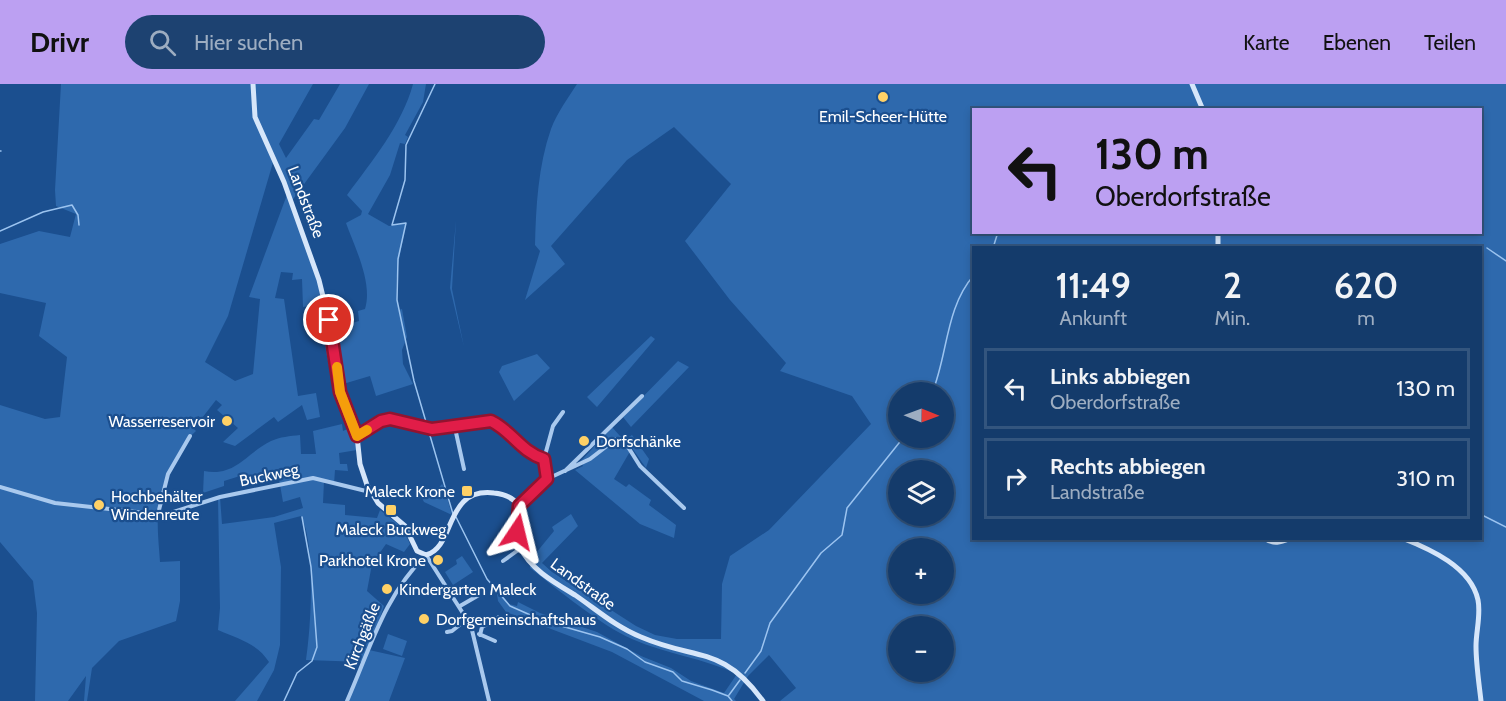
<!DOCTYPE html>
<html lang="de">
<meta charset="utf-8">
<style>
:root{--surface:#143b6b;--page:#1d4271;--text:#f1f3f6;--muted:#9dadc1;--line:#33557e;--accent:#bca0f2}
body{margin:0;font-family:Cabin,sans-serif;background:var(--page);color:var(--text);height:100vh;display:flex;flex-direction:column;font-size:22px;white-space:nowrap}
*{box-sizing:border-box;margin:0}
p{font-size:20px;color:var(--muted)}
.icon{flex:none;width:33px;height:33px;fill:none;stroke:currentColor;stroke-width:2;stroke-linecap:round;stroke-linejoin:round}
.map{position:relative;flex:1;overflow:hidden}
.drawer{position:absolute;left:972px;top:162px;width:510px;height:294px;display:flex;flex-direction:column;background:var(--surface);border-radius:0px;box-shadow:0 3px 9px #0003,0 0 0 2px var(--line)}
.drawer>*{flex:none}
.top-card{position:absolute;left:972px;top:24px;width:510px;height:126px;border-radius:0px;box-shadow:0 3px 9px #0003,0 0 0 2px var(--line);background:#bca0f2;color:#111;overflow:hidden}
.needle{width:39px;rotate:91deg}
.fabs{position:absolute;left:888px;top:298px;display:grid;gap:12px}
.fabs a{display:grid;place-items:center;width:66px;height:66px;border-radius:50%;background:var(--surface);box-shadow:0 3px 9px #0003,0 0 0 2px var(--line);font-size:30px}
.pin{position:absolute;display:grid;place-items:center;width:51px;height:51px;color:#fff;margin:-26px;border:3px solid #fff;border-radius:50%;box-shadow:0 2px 6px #0007}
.me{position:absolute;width:66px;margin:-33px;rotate:10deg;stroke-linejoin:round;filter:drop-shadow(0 0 4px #0008)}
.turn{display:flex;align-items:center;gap:21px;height:126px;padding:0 24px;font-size:27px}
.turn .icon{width:78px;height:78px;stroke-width:2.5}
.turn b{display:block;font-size:42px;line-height:51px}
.eta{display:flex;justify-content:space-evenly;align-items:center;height:102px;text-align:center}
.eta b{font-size:36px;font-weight:600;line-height:42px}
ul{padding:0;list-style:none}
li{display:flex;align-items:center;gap:18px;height:81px;margin:0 12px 9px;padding:0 12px;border:3px solid var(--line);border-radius:0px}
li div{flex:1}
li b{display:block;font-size:22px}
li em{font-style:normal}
header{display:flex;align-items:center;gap:36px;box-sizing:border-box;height:84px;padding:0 30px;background:var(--accent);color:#111}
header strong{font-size:28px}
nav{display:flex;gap:33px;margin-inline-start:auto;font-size:21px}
.search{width:420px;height:54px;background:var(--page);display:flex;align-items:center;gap:15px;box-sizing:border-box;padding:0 21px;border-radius:33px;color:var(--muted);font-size:22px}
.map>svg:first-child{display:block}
.green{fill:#2e69ad;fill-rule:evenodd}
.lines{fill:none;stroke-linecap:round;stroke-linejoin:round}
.stream{stroke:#9cc4f0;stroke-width:1.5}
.street{stroke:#a9c9ee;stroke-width:4}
.secondary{stroke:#d6e6fa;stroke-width:5}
.route-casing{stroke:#92132f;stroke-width:15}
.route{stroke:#e11d48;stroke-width:10}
.slow{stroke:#f59e0b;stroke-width:10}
.poi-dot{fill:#ffd166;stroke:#1b4f8f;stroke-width:2}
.labels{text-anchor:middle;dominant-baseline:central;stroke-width:4.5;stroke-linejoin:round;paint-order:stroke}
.poi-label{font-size:16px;fill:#fff;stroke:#1b4f8f;text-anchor:start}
.street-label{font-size:16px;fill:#fff;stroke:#1b4f8f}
</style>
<header>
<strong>Drivr</strong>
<div class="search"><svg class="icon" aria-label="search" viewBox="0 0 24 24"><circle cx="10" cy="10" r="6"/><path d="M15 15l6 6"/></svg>Hier suchen</div>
<nav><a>Karte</a><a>Ebenen</a><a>Teilen</a></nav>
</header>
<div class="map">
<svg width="1506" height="617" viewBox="0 0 1506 617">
<rect width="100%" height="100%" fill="#1b4f8f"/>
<path class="green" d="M61,0H313L279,60L286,74L314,35L319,36L340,0H369L345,44L291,118L323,210L310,222L303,223L302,195L292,196L293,189L281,188L275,214L284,215L298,312L316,309L320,333L307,336L302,321L278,338L274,333L235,362L223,358L238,344L217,326L222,321L216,316L202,334L198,332L191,342L196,347C175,365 160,404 158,431C157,446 159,462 160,478L180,477V517L176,537L119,557L92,584L87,617H84L86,592L68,617H35L37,529L33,497L0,458V321L45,335L60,333L67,273L39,252L46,219L0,209V160L39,147L70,153L76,130L56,122L55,106ZM274,75L288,108L249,213L260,215L253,290L235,297L205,278L228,232Z
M413,0H426L423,18L405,51L408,53L405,60L400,59L390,91L368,130L389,142L406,139C401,168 392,197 399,226L402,225L407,253L402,266L403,280L413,300L376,312L370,292L333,303L324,257L316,258L312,230L319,229L326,222L332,245L359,237L358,227L365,225C373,199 355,164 346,139L361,131L362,127L347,111C372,77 402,41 413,0Z
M577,0H1506V617H780L796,604L769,571L748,592L734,615L736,617H704L612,568L506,528L498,517L496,504L509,520L517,522L518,518L540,529L597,548L641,572L671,584L691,597L724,609L737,590C703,574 666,570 632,555C602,542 557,505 530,484L531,475L554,447L552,443L571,430L578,442L542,479L552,488L636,542L655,551L677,555H721L722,500L730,472L769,446L871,340L852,312L780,287L786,279L730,216L685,157L731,100L674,43L627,76L551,162L565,180L525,216L540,167L535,161C536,123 538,82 551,45C557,29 568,14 577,0ZM974,26H1480V148H974ZM974,164H1480V454H974ZM898,309H944V354H898ZM898,387H944V432H898ZM898,465H944V510H898ZM898,543H944V588H898Z
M456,136L452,205L464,263L450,204Z
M651,252L655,255L597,323L587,313Z
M537,270L550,284L514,317L499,288L502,282Z
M678,277L689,283L631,343L623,333Z
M342,340L343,347L352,343L357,366L339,369L340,380H347L348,387L335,386L334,400L324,397L323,419L345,421V431L377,434L380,426L402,443L410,460L404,468L386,460L372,480L367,507L384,522L369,566L405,574L389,617H347L364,578L306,576C311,543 316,461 301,432L274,439L281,483L280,561L274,586L257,617H235L269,578C257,559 238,555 218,546L220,524L218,414L220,413L222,440L274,433L303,424L300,413L283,418L279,395L247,401L243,391L224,397V402L203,409L204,387C236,393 246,369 271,357C280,353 290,352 300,351L301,370H316L313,347Z
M612,343L620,352L626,355L632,351L649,375L646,384L632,364L614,395L626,403L629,400L651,416L649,421L676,441L674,454L640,440L575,386L583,382L581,377Z
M442,400L444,403L452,431L424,418L419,408L433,410Z
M462,472L473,488L453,501L445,488L457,480L456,476Z
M388,550L407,557L402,572L383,565Z"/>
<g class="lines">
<path class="stream" d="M435,0L406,61L405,96L392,141L406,139L398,175L397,216L414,297L453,430
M0,67H1
M0,147L43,128L72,121L78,131L79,141
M993,164L998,148
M1487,164L1506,177
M932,309C948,271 945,224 974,191
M1480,430L1506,443
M456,433L487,495L510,522L544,537L600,553L627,565L645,578L673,588L682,597L712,606L728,612L732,617
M745,589L761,567L770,539L821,469L842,451L847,424L903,354
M729,611L740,596
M284,617L297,589L312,577L317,563L311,483L302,433"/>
<path class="street" d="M455,344L464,385
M357,352L381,337L390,335L432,345L491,337C512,347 520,367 544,375L547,395L519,422
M544,375L553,342L563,328
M565,387L642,312
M547,395L590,375L616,355H623L640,382L684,424
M0,403L55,419L164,431L220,413L313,394L370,408
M158,430L168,390L190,352
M503,477L521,464
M460,522L479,511
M447,548L452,547L467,535
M479,550L495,557
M480,551L482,543L499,533
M347,617C370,565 384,512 426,471L471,542L489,617"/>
<path class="secondary" d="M253,0L255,33L284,98L319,196L331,245L340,308L357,352L360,380L367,401L378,419L405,442L417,467L426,471C456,463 444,403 494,409C505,410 513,413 519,422C520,436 514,449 520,463C530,485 555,499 575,511C597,526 616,543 641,553C697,577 722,561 763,617
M1192,0L1203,26
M1218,148V164
M1264,454C1274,461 1281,458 1291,454
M1402,454C1430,465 1471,483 1478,516C1481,531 1476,547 1476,562C1476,580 1479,599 1481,617"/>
</g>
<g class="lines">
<defs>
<path id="route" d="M329,236L340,308L357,352L381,337L390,335L432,345L491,337C512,347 520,367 544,375L547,395L519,422L517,448"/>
</defs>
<use href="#route" class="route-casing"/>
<use href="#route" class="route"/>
<path class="slow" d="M337,283L340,308L357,352L367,346"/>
</g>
<g class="poi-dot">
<circle cx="883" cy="13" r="6"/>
<circle cx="227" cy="337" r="6"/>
<circle cx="584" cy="357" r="6"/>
<rect x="461" y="401" width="12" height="12" rx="3"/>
<circle cx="99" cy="421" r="6"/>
<rect x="385" y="420" width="12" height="12" rx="3"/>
<circle cx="438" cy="476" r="6"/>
<circle cx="387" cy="505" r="6"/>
<circle cx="424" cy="535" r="6"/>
</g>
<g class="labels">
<g class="poi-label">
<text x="883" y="32" text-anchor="middle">Emil-Scheer-Hütte</text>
<text x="215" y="337" text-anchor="end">Wasserreservoir</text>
<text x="596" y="357">Dorfschänke</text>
<text x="455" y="407" text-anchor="end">Maleck Krone</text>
<text x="111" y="412">Hochbehälter<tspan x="111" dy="18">Windenreute</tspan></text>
<text x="391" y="445" text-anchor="middle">Maleck Buckweg</text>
<text x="426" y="476" text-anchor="end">Parkhotel Krone</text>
<text x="399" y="505">Kindergarten Maleck</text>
<text x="436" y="535">Dorfgemeinschaftshaus</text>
</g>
<g class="street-label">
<text transform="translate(306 118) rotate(69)">Landstraße</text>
<text transform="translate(269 391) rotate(-12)">Buckweg</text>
<text transform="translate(583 500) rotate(36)">Landstraße</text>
<text transform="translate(362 552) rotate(-68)">Kirchgäßle</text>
</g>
</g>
</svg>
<div class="fabs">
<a><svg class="needle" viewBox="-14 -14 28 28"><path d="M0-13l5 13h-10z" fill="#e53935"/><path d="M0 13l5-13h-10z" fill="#9dadc1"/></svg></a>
<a><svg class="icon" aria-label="layers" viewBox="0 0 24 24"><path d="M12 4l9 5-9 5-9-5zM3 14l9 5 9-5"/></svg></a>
<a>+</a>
<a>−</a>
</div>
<div class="pin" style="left:329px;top:236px;background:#d93025"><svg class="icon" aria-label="arrive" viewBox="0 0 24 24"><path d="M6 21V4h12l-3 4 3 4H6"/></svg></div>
<svg class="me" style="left:517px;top:448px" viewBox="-20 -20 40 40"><path d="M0-17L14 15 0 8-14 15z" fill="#e11d48" stroke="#fff" stroke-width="4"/></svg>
<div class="top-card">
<div class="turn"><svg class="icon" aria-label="left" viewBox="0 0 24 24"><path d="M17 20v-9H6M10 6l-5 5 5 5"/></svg><div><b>130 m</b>Oberdorfstraße</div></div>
</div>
<section class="drawer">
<div class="eta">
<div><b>11:49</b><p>Ankunft</p></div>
<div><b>2</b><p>Min.</p></div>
<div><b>620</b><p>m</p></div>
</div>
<ul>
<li><svg class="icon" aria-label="left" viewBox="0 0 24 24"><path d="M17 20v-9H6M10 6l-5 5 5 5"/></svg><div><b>Links abbiegen</b><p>Oberdorfstraße</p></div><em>130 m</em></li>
<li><svg class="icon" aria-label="right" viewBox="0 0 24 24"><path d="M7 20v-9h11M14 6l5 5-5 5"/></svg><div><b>Rechts abbiegen</b><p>Landstraße</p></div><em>310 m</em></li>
</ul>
</section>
</div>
